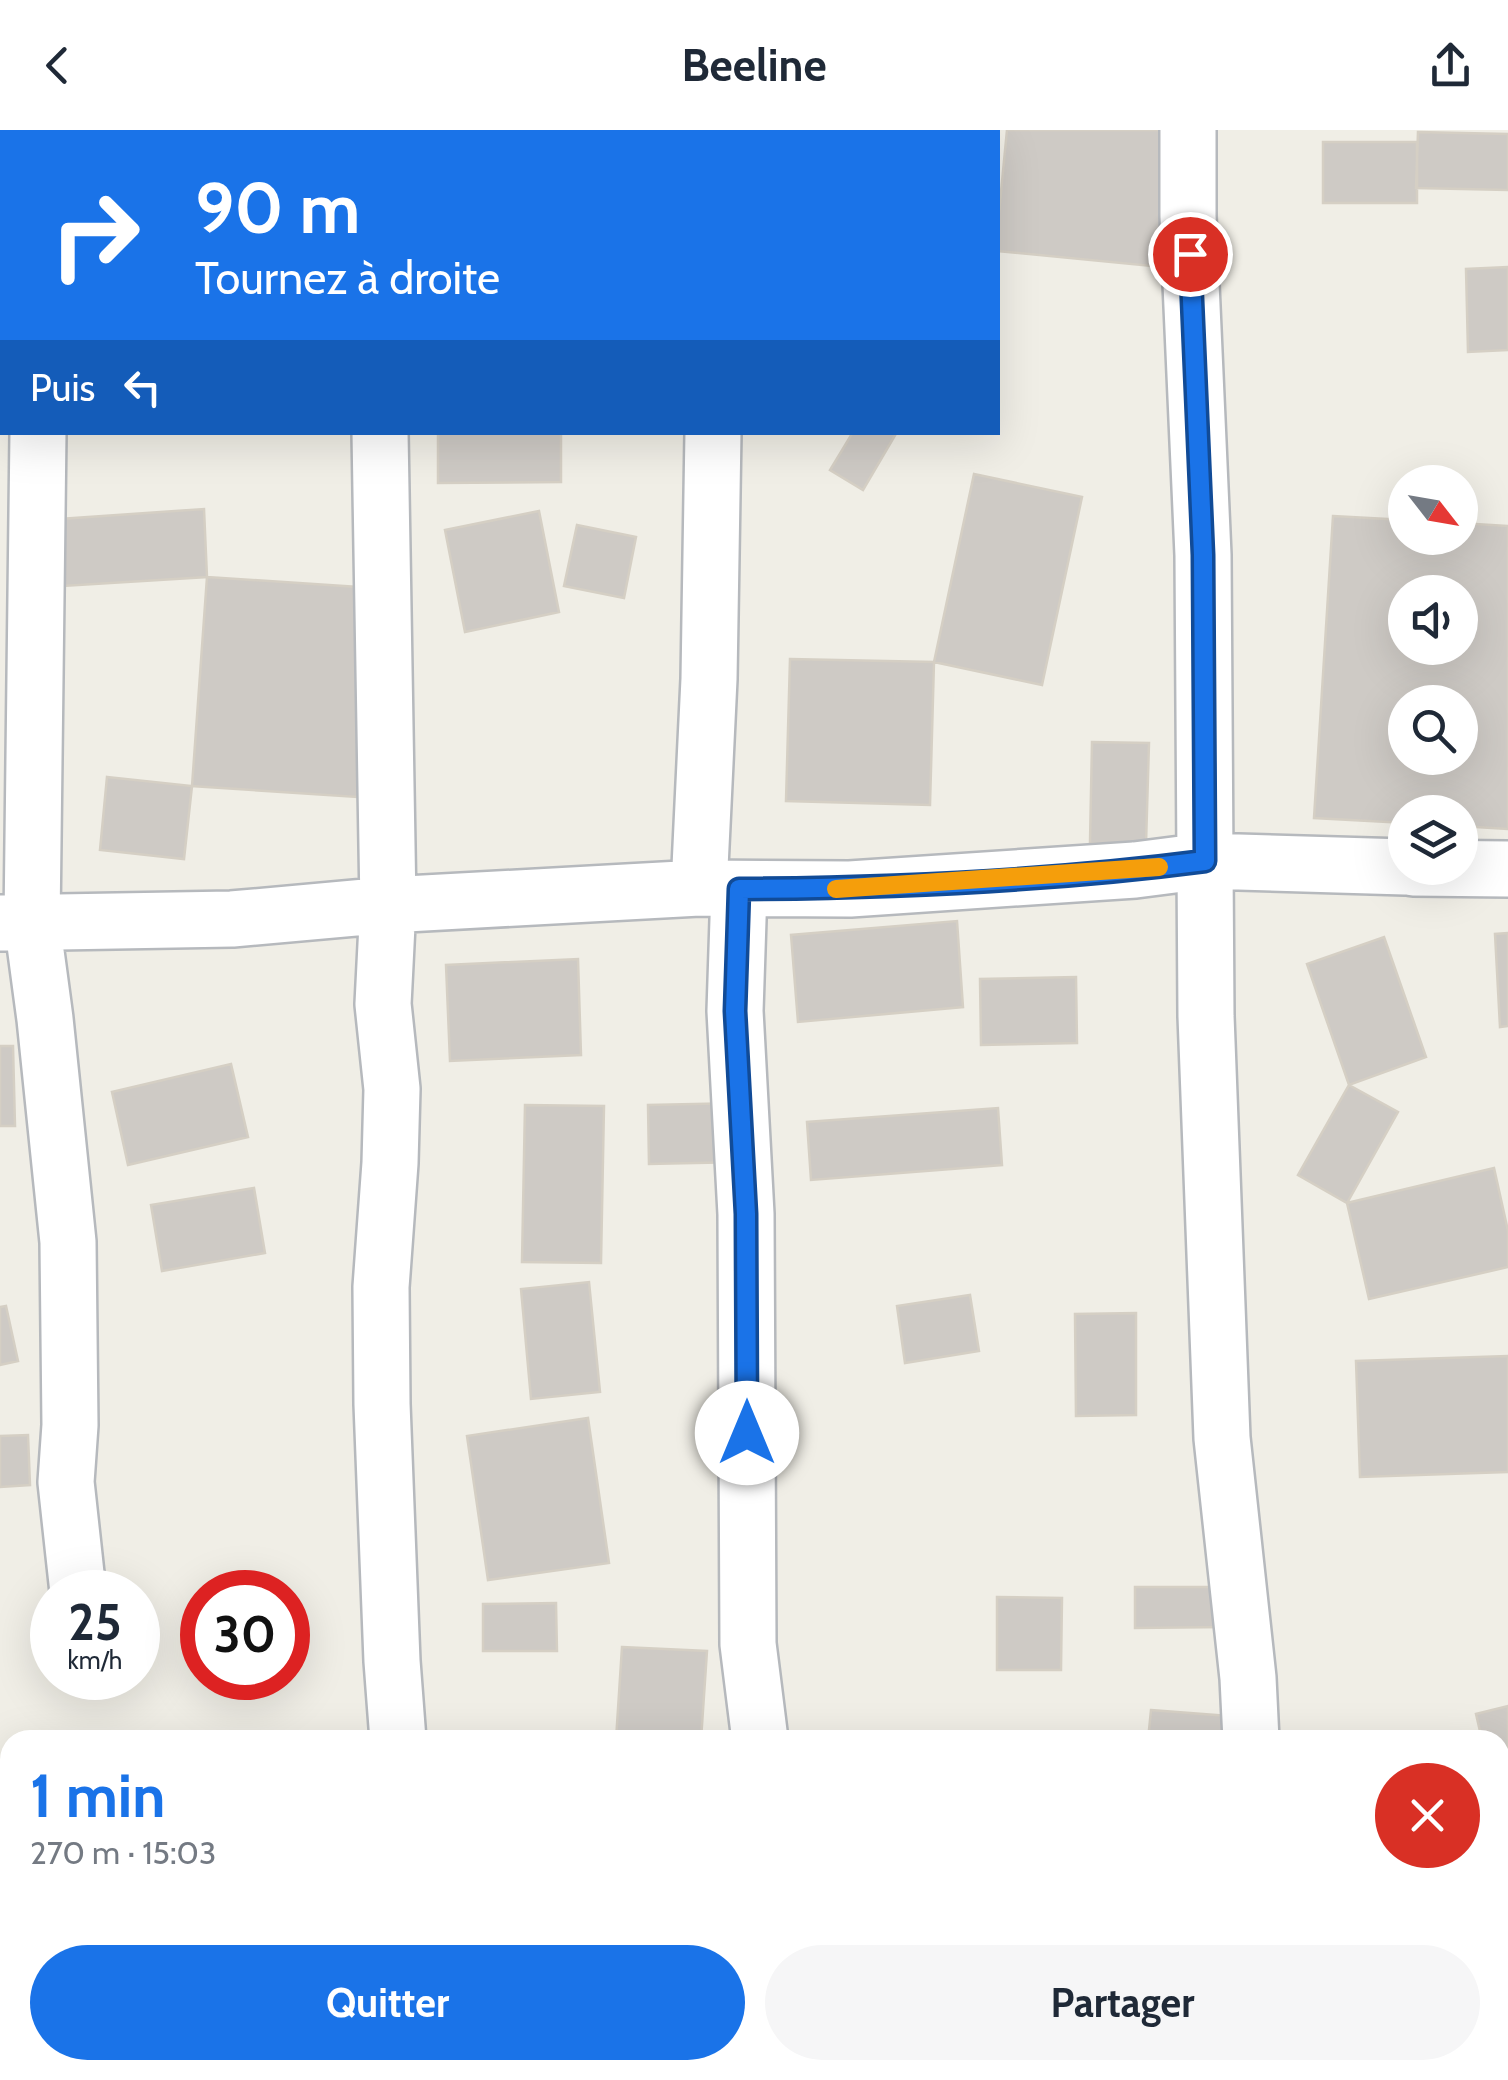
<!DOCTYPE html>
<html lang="fr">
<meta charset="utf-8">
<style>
:root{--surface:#fff;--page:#f6f6f7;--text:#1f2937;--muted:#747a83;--accent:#1a73e8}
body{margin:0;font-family:Cabin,sans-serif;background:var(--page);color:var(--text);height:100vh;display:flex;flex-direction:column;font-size:38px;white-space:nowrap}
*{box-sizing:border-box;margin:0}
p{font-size:32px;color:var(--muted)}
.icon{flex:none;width:55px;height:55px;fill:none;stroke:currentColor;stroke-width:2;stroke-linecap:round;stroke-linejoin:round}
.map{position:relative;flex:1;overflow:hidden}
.details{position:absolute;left:0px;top:1600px;width:1510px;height:350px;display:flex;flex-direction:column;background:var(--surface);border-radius:30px 30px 0 0;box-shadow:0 10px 40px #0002}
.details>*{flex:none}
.banner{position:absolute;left:0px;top:0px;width:1000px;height:305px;box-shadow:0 10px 40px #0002;background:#1a73e8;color:#fff;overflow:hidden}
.needle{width:65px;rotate:121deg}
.fabs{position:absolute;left:1388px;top:335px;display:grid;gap:20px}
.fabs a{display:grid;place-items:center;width:90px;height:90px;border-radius:50%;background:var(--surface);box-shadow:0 10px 40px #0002;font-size:50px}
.speed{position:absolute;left:30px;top:1440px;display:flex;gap:20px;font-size:50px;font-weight:700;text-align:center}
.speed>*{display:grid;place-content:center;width:130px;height:130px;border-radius:50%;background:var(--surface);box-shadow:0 10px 40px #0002;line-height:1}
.speed small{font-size:25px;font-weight:400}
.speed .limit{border:15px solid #d22;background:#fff;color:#111}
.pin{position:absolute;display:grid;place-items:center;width:85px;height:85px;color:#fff;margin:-42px;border:5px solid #fff;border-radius:50%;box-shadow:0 2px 10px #0007}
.me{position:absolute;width:110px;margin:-55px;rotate:0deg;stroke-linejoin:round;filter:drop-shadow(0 0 8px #0008)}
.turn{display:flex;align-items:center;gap:35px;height:210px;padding:0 30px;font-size:45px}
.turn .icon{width:130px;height:130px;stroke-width:2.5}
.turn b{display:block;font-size:70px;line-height:85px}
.then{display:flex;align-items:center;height:95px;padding:0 30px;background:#0003;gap:20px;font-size:38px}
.round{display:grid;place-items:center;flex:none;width:105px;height:105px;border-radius:52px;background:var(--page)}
.headline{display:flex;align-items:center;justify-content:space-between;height:170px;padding:0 30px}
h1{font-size:60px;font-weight:700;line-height:75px;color:var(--accent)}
.primary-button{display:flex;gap:20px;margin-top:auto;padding:20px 30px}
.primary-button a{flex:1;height:115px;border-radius:60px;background:var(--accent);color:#fff;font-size:40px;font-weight:700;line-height:115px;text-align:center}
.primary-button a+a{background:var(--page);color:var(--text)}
header{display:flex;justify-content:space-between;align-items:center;height:130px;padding:0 30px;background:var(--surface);font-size:45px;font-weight:700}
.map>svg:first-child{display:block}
.building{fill:#cecac5;stroke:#d5cfc4;stroke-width:2.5;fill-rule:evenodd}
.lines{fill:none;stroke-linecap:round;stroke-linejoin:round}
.minor-casing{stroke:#b6b9bd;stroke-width:60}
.minor{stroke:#fff;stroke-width:55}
.route-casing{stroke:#114b97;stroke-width:25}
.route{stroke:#1a73e8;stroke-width:18}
.slow{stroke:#f59e0b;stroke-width:18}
</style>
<header><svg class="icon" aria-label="back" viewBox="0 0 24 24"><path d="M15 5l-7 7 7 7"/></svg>Beeline<svg class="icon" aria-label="share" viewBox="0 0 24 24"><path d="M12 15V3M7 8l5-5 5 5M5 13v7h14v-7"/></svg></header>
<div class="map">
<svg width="1508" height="1950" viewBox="0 0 1508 1950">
<rect width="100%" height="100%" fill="#f0eee6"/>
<path class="building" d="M236,0H314V2H236Z
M485,0H538V2H485Z
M1007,0H1196L1182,139L998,121V93Z
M1418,2L1508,4V60L1416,58Z
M1323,12H1417V73H1323Z
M1508,137V220L1468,222L1466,139Z
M438,302H561V352L438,353Z
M853,302H897L863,360L830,340Z
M974,344L1082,367L1042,555L934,532Z
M204,379L207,447L63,456L60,389Z
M539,381L559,482L465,502L445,400Z
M1333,386L1405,390V408H1460V393L1508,396V699L1460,696V682H1405V693L1314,688ZM1405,462H1460V518H1405ZM1405,572H1460V628H1405Z
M577,395L636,407L624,468L564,456Z
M207,447L373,458L357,667L192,656Z
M790,529L934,532L930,675L786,671Z
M1092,612L1149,613L1146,714L1090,713Z
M107,647L192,656L184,729L100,720Z
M957,791L963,877L798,892L791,805Z
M1508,803V896L1500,897L1495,804Z
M1384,807L1426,927L1349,955L1307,834Z
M578,829L581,925L450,931L446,835Z
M1076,847L1077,913L981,915L980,849Z
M0,916H13L15,996H0Z
M231,934L248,1007L128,1035L112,962Z
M1349,955L1398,982L1347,1073L1298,1045Z
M741,973L742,1032L649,1034L648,975Z
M525,975L604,976L601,1133L522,1132Z
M998,978L1002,1035L811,1050L807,992Z
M1494,1038L1508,1101V1137L1369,1169L1347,1073Z
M254,1058L265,1123L162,1141L151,1075Z
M589,1152L600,1262L531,1269L521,1159Z
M970,1165L979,1221L905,1233L897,1176Z
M6,1176L18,1231L0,1235V1177Z
M1136,1183V1285L1076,1286L1075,1184Z
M1508,1226V1342L1360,1347L1356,1231Z
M588,1288L609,1433L488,1450L467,1306Z
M28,1305L30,1355L0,1357V1306Z
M1135,1457H1226V1497L1135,1498Z
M997,1467L1062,1468L1061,1540H997Z
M556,1473L557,1521H483V1474Z
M622,1517L707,1521L701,1610H616Z
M1508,1576V1660L1500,1662V1610H1482L1476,1584Z
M1151,1580L1228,1586L1226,1610H1148Z
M1500,1830L1508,1831V1950H1388V1940H1500Z
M0,1831L10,1839V1863L0,1876Z
M10,1864V1911L0,1903V1876Z
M1005,1940H1124L1123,1950H1004Z"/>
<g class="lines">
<defs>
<path id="minor" d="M370,0V2
M722,0V2
M1188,0V86L1203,425L1206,886L1222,1308L1248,1548L1251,1610
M25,2V0
M38,302L32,792L45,889L68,1112L70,1295L66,1352L78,1462
M380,302L388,775L383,874L392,959L390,1033L381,1157L382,1274L392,1531L398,1610
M1413,738L1508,739
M699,758L709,549L713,302
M739,759L735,881L746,1084L748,1514L760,1610
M0,793L232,789L388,775L699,758L850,759L1135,740L1205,731L1405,737
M0,1718L10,1726
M330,1940L346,1950
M775,1940L776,1950
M1265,1940V1950
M417,1950V1940"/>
</defs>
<use href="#minor" class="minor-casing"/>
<use href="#minor" class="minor"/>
</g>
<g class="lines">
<defs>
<path id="route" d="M747,1303L746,1084L735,881L739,759C894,758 1051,751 1205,731L1203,425L1190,124"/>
</defs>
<use href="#route" class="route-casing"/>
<use href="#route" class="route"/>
<path class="slow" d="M836,759L1159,737"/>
</g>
</svg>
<div class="fabs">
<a><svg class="needle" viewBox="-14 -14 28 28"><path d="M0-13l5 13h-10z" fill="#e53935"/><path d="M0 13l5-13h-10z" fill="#747a83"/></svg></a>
<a><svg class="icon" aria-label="sound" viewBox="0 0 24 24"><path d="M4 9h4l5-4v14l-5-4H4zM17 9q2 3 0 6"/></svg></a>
<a><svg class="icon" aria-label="search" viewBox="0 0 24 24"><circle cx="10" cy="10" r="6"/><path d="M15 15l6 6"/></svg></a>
<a><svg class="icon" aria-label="layers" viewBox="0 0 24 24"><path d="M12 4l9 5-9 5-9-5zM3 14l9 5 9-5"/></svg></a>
</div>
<div class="speed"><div>25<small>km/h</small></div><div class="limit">30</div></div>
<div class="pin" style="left:1190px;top:124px;background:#d93025"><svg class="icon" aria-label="arrive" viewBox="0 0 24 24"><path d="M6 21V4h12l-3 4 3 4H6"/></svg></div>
<svg class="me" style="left:747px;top:1303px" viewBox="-20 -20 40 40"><circle r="19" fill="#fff"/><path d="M0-13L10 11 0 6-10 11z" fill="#1a73e8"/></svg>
<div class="banner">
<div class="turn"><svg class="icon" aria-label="right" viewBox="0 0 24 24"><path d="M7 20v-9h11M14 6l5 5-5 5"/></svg><div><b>90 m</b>Tournez à droite</div></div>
<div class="then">Puis<svg class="icon" aria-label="left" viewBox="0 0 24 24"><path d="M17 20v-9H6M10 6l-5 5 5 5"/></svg></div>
</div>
<section class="details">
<div class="headline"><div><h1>1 min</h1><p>270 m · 15:03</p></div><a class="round" style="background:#d93025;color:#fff"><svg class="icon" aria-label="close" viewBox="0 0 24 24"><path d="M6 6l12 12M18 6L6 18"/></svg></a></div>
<div class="primary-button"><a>Quitter</a><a>Partager</a></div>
</section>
</div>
